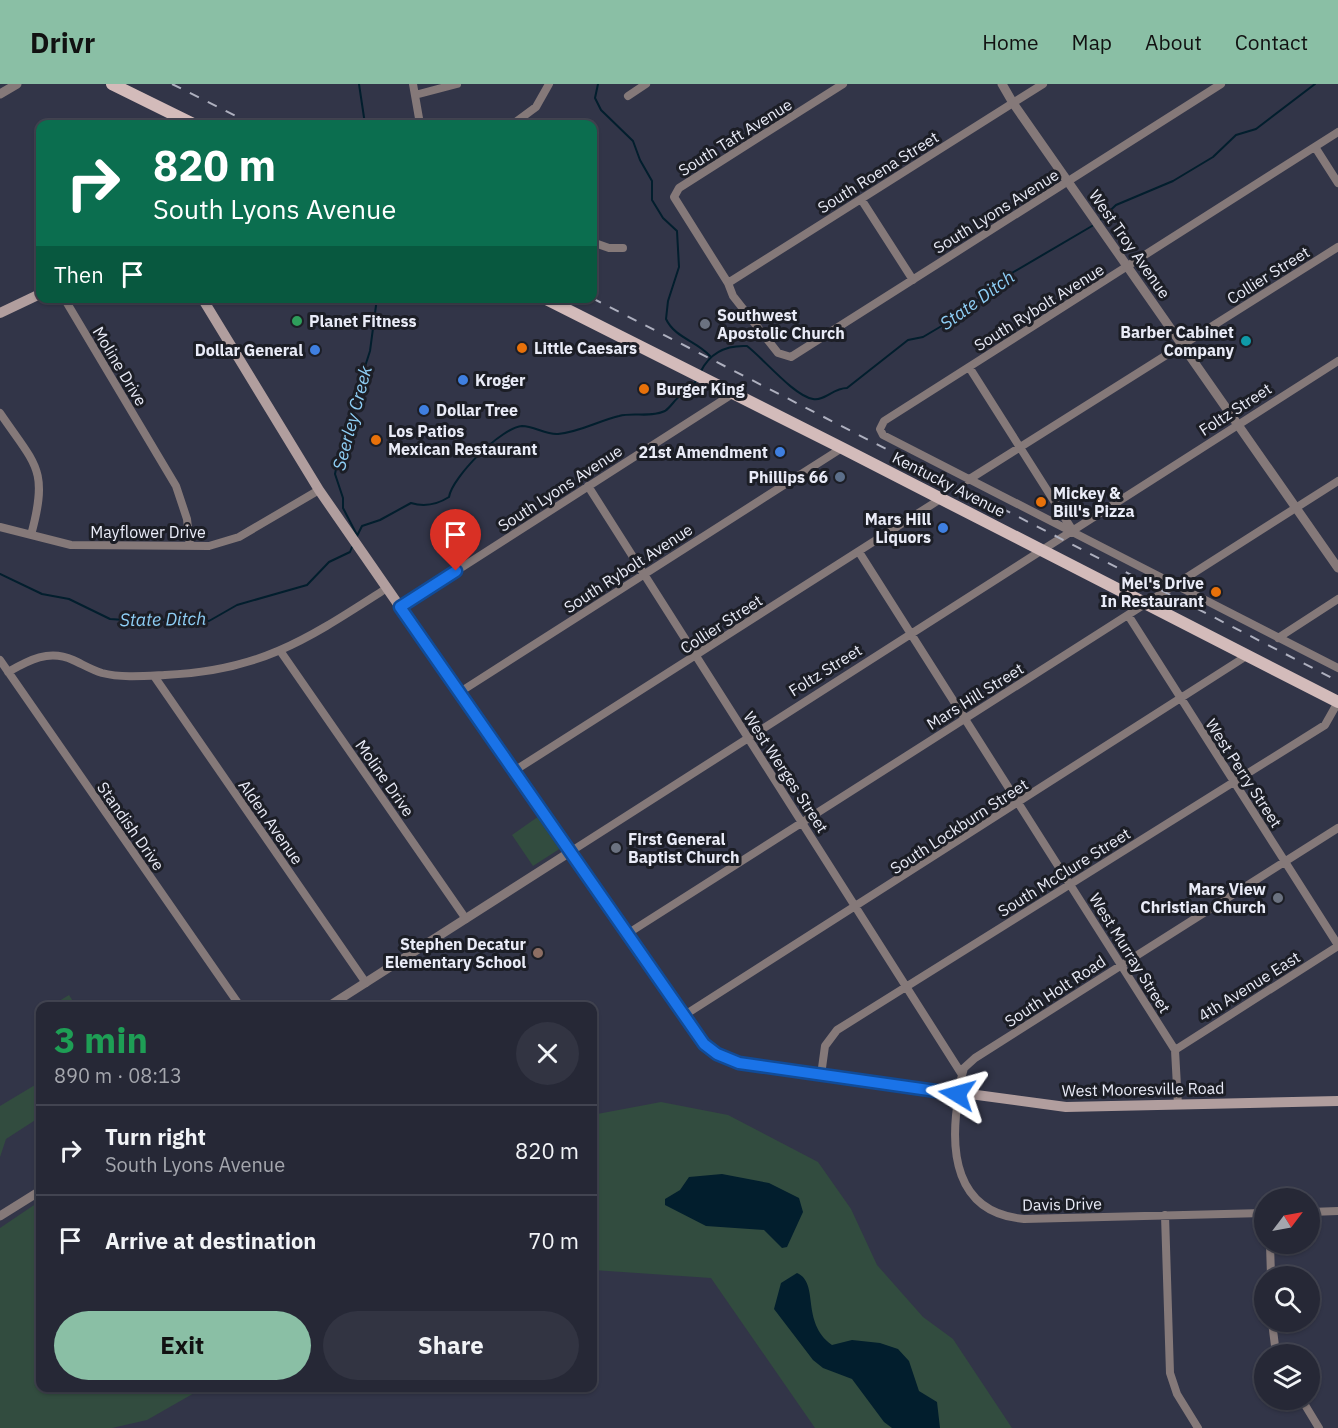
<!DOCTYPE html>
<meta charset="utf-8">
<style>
:root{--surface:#262836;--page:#323442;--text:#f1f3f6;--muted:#a4a6ad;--line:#424451;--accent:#8abfa5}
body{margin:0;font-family:"IBM Plex Sans",sans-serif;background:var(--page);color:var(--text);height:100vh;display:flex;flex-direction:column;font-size:22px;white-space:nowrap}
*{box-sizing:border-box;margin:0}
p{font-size:20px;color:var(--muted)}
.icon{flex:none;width:33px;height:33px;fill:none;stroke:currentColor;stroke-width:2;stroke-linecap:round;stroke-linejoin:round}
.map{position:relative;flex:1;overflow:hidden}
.side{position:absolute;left:36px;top:918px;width:561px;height:390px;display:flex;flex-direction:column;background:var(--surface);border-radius:12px;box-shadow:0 2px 4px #0004,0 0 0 2px var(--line)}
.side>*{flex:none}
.banner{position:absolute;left:36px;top:36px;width:561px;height:183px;border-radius:12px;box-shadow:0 2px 4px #0004,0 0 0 2px var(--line);background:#0b6e4f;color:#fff;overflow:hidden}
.needle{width:39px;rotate:58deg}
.fabs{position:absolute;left:1254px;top:1104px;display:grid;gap:12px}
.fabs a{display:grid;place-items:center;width:66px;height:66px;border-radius:50%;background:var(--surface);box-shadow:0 2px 4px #0004,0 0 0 2px var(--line);font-size:30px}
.pin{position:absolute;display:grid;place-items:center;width:51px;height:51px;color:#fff;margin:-62px -26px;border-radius:50% 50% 50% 0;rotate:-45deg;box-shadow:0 0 6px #0007}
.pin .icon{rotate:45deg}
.me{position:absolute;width:66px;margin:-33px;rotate:278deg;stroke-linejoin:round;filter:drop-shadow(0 0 4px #0008)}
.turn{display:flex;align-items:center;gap:21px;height:126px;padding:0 18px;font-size:27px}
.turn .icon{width:78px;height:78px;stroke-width:2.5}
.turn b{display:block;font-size:42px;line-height:51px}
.then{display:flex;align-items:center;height:57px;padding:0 18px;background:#0003;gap:12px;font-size:22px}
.round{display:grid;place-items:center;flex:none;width:63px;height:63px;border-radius:32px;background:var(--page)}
.headline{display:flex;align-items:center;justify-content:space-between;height:102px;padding:0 18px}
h1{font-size:36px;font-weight:700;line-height:45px;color:#1e9e55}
.button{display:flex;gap:12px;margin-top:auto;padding:12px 18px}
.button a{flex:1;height:69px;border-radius:36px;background:var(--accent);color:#111;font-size:24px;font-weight:700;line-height:69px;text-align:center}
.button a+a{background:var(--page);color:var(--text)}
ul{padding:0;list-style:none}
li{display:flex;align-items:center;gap:18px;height:90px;padding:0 18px;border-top:2px solid var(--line)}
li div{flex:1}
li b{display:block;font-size:22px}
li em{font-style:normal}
header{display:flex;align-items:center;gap:36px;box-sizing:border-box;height:84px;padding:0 30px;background:var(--accent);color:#111}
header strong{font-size:28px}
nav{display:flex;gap:33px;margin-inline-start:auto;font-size:21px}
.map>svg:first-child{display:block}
.green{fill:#324c3f}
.water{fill:#021e2d}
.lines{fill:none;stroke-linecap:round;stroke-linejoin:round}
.stream{stroke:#021e2d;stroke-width:2}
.minor{stroke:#857979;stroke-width:8}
.tertiary{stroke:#857979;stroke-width:9}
.secondary{stroke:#b19e9e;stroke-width:10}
.primary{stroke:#d3bbba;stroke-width:12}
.rail{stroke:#aeb0bf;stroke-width:2;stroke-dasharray:10 10;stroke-linecap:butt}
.route-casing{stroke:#114b97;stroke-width:15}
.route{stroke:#1a73e8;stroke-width:10}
.leisure-dot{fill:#2e9e5b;stroke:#1c1e26;stroke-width:2}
.worship-dot{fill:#6b7280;stroke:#1c1e26;stroke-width:2}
.culture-dot{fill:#0f9aa8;stroke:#1c1e26;stroke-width:2}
.food-dot{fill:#e8710a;stroke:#1c1e26;stroke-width:2}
.shop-dot{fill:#3f7fe0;stroke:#1c1e26;stroke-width:2}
.service-dot{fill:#5c6f8a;stroke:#1c1e26;stroke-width:2}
.education-dot{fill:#8d6e63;stroke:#1c1e26;stroke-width:2}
.labels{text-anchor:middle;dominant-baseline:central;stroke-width:6;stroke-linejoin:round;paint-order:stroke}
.street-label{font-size:16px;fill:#e9ebf7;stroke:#1c1e26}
.poi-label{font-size:16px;font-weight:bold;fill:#e9ebf7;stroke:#1c1e26;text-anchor:start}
.water-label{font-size:18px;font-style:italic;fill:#8ecef5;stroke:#1c1e26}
</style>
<header>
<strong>Drivr</strong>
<nav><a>Home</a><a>Map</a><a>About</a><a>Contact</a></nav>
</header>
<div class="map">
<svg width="1338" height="1344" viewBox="0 0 1338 1344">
<rect width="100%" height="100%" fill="#323548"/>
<path class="green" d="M539,732L561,764L533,782L512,751Z
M69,911L76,922H51Z
M40,998V1033L6,1055L0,1073V1022Z
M661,1018L728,1031L818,1078L851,1125L877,1181L923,1233L953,1255L1012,1344H815L711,1194L593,1186L592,1031Z
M40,1117V1304H203L147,1336L112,1344H0V1144Z"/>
<path class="water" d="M722,1090L769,1099L799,1114L803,1128L787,1163L782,1164L764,1146L706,1142L665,1121V1115L680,1106L689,1093Z
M797,1189C820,1199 800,1238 832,1261L852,1256L880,1259L898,1265L909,1277L919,1307L937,1318L940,1344H892L884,1338L852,1295L823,1284L813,1276L774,1225L781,1199Z"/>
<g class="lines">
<path class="stream" d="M359,0L365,40
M598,0L595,14L601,26L633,57L640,76L652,97V116L663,134L677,147L679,183L668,217L666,235C675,254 697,257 710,272
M1100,136L1116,121L1173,97L1213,73L1236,51L1256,45L1315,0
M701,287C710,269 726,261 747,262C764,275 794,312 813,315C825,317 833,304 847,304L908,256L923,253L945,240L965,228L1000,196L1092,142
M357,451L343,424V414L335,390L337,380L345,367L350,329L370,267L377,214
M357,452L362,442L380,436L411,419C424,423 438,420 449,413C452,393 502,343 522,342C534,342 546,351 558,350C580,348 598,337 619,332C634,328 650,334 665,327C671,323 675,315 681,311C688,305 693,303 697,295
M0,490L42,510L69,515L110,535L155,538L175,533L209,537L237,521L307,501L329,478L350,468L352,463"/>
<path class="minor" d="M413,0L420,40
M843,0L679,104L674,113L728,199L733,212L778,269L791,273L1221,0
M415,11L457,0
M628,12L646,0
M513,40L536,23L549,0
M1338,48L884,337L880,345L883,351L1338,584
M1315,63L1338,99
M861,115L913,196
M592,158L609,164H623
M728,199L1043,0
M64,214L176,402L187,435L190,462
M969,283L1073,447
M0,329C36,382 49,385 31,451
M968,396L1338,163
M588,402L961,989
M0,443L71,461L209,462L239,453L319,406
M859,468L1175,966L1178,1021
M400,523L734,309
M1128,531L1338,861
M1278,554L1338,515
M281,568L466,835
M0,576L240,922
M8,588C29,576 49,565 73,576C82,580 92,586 102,589C121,594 145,592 165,591C262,587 309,554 387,504
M154,592L366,899
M460,608L842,364
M514,687L942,414
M570,768L1338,277
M627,850L1338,397
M683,932L1248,571
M1175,966L1338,862
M821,991L825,962L837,946L1325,641L1338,618
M957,1010L964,984L975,974L1338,744
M959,1010C949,1066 954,1129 1024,1135L1264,1129
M1310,1128L1338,1127
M1165,1131L1170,1289L1177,1310L1198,1344
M1270,1160L1271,1192
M1272,1238L1276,1270
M1302,1316L1319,1344"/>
<path class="tertiary" d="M1002,0L1013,19L1338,484
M0,10L17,0
M329,922L570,768
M0,1132L40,1107"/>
<path class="secondary" d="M202,214L319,406L697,952L714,969L739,979L1066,1023L1338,1017
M0,229L40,210"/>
<path class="primary" d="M112,0L193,40
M544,214L842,364L1338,618"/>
<path class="rail" d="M172,0L252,40
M592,214L1338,597"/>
</g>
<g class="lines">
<defs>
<path id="route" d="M456,487L400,523L704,960L717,970L739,979L957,1010"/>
</defs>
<use href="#route" class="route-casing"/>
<use href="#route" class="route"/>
</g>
<circle class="leisure-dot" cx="297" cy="237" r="6"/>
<g class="worship-dot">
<circle cx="705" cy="240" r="6"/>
<circle cx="616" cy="764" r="6"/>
<circle cx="1278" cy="814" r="6"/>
</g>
<circle class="culture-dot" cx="1246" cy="257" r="6"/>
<g class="food-dot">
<circle cx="522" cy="264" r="6"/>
<circle cx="644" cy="305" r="6"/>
<circle cx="376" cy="356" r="6"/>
<circle cx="1041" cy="418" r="6"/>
<circle cx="1216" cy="508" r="6"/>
</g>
<g class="shop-dot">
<circle cx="315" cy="266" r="6"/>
<circle cx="463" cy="296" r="6"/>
<circle cx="424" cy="326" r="6"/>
<circle cx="780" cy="368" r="6"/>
<circle cx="943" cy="444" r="6"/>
</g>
<circle class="service-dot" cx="840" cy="393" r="6"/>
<circle class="education-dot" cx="538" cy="869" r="6"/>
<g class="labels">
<g class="street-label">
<text transform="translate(735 53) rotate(-32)">South Taft Avenue</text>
<text transform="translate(878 88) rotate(-32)">South Roena Street</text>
<text transform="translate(996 127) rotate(-32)">South Lyons Avenue</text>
<text transform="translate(1130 160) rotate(55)">West Troy Avenue</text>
<text transform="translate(1268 191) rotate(-32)">Collier Street</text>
<text transform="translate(1039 223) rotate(-32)">South Rybolt Avenue</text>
<text transform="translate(120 282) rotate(59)">Moline Drive</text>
<text transform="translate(1235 325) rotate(-33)">Foltz Street</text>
<text transform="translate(949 400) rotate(27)">Kentucky Avenue</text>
<text transform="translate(560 404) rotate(-33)">South Lyons Avenue</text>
<text x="148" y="448">Mayflower Drive</text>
<text transform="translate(628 484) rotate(-33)">South Rybolt Avenue</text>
<text transform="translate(721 540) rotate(-33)">Collier Street</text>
<text transform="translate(825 586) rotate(-32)">Foltz Street</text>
<text transform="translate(975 612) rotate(-32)">Mars Hill Street</text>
<text transform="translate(786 688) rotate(57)">West Werges Street</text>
<text transform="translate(1244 689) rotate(57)">West Perry Street</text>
<text transform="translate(385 694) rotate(55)">Moline Drive</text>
<text transform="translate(271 738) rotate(55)">Alden Avenue</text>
<text transform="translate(131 742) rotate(55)">Standish Drive</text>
<text transform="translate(959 742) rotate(-33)">South Lockburn Street</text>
<text transform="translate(1064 788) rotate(-32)">South McClure Street</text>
<text transform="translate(1130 869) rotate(58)">West Murray Street</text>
<text transform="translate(1249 902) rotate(-32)">4th Avenue East</text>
<text transform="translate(1055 907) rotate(-33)">South Holt Road</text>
<text transform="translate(1143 1005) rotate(-1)">West Mooresville Road</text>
<text transform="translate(1062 1120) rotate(-1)">Davis Drive</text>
</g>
<g class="poi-label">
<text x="717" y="231">Southwest<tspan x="717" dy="18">Apostolic Church</tspan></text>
<text x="309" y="237">Planet Fitness</text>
<text x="1234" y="248" text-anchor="end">Barber Cabinet<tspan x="1234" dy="18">Company</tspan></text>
<text x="534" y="264">Little Caesars</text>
<text x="303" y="266" text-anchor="end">Dollar General</text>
<text x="475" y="296">Kroger</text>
<text x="656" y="305">Burger King</text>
<text x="436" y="326">Dollar Tree</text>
<text x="388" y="347">Los Patios<tspan x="388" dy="18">Mexican Restaurant</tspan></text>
<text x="768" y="368" text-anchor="end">21st Amendment</text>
<text x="828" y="393" text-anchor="end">Phillips 66</text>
<text x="1053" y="409">Mickey &amp;<tspan x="1053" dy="18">Bill's Pizza</tspan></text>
<text x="931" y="435" text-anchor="end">Mars Hill<tspan x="931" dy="18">Liquors</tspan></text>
<text x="1204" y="499" text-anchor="end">Mel's Drive<tspan x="1204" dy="18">In Restaurant</tspan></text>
<text x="628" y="755">First General<tspan x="628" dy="18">Baptist Church</tspan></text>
<text x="1266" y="805" text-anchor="end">Mars View<tspan x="1266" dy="18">Christian Church</tspan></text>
<text x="526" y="860" text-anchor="end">Stephen Decatur<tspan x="526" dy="18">Elementary School</tspan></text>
</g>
<g class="water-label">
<text transform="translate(977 216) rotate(-36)">State Ditch</text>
<text transform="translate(352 334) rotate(-75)">Seerley Creek</text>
<text transform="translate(163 535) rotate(-1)">State Ditch</text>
</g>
</g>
</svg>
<div class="fabs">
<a><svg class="needle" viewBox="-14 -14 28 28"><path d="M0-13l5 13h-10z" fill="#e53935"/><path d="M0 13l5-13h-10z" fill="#a4a6ad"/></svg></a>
<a><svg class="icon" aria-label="search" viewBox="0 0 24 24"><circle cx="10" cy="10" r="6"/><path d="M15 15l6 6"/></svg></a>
<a><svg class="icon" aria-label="layers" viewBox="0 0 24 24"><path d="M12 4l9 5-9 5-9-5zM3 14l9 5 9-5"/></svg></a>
</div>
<div class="pin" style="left:456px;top:487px;background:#d93025"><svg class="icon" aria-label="arrive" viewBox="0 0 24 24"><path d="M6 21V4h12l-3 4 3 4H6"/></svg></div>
<svg class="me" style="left:957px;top:1010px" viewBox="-20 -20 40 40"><path d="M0-17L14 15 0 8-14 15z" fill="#1a73e8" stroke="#fff" stroke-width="4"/></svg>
<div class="banner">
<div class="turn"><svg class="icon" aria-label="right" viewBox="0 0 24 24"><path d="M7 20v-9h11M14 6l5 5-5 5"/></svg><div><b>820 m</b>South Lyons Avenue</div></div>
<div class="then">Then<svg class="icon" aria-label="arrive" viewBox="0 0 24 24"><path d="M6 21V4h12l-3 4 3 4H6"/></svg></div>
</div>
<section class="side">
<div class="headline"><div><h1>3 min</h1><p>890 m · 08:13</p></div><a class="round"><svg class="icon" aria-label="close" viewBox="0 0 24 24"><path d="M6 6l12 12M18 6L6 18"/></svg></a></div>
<ul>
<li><svg class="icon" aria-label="right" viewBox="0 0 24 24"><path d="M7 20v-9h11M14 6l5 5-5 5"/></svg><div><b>Turn right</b><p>South Lyons Avenue</p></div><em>820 m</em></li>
<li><svg class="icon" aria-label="arrive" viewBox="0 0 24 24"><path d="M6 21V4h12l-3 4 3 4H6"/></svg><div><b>Arrive at destination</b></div><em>70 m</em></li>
</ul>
<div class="button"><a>Exit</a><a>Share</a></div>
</section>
</div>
